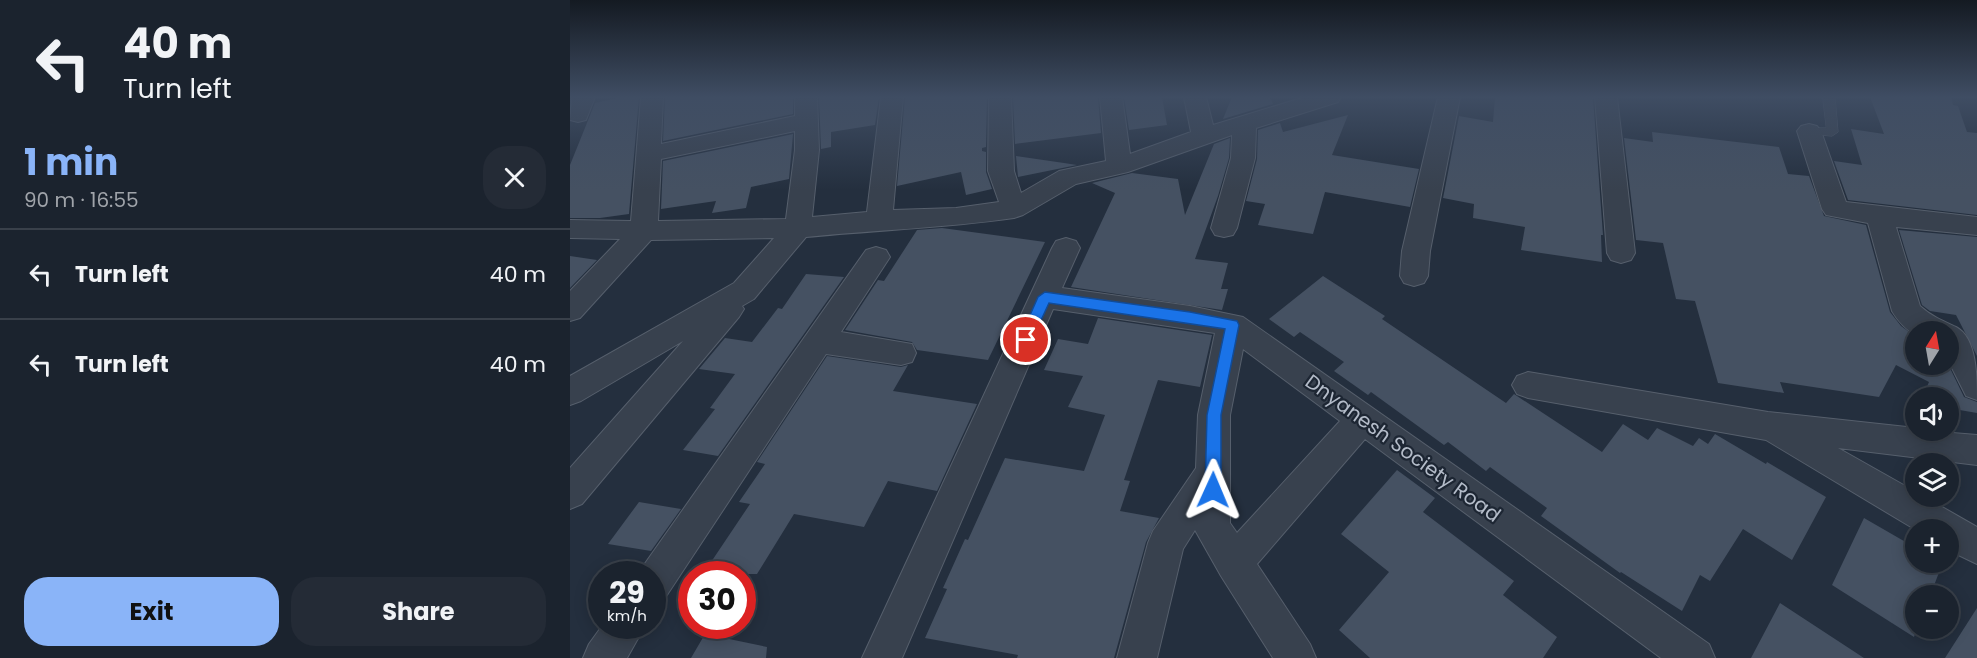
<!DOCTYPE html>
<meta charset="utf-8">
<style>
:root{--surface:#1b232e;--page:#242b36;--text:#f1f3f6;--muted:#a0a4aa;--line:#39404a;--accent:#8ab4f8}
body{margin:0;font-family:Poppins,sans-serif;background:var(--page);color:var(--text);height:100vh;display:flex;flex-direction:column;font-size:22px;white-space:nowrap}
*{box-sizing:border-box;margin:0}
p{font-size:20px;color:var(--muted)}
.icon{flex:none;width:33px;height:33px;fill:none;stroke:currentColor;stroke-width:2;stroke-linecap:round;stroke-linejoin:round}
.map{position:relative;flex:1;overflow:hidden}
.side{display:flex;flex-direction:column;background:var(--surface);width:570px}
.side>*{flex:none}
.top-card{background:#1b232e;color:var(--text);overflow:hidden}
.needle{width:39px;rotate:11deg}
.tools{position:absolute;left:1335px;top:321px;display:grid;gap:12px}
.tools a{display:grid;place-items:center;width:54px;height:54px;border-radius:50%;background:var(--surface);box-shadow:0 3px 15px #0003,0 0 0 2px var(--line);font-size:30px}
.speed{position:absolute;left:18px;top:561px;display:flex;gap:12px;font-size:30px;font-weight:700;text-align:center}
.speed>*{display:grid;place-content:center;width:78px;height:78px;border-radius:50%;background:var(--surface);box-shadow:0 3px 15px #0003,0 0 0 2px var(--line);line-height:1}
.speed small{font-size:15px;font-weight:400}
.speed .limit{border:9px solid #d22;background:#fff;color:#111}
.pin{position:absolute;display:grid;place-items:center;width:51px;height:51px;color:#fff;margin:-26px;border:3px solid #fff;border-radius:50%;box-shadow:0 2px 6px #0007}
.me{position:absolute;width:66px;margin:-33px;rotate:1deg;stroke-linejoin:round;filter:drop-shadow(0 0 4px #0008)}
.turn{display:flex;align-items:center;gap:21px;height:126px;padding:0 24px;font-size:27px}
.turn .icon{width:78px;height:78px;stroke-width:2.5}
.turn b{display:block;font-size:42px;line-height:51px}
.round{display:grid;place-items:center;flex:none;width:63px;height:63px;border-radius:24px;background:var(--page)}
.overview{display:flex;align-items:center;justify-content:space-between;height:102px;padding:0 24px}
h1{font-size:36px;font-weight:700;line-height:45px;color:var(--accent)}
.button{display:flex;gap:12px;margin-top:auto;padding:12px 24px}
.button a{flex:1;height:69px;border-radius:24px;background:var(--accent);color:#111;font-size:24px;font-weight:700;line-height:69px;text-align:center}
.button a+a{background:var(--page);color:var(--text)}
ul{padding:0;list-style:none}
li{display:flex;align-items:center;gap:18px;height:90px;padding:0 24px;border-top:2px solid var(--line)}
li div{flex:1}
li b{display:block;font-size:22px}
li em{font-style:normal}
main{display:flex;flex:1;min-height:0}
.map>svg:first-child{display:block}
.building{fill:#455162}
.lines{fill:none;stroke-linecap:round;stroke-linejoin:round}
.lane-casing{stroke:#565f6c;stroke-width:1}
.street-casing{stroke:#565f6c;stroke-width:2}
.lane{fill:#38414e;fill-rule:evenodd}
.street{fill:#38414e;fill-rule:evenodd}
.route{fill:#1a73e8;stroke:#114b97;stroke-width:1.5}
.labels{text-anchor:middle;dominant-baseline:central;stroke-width:4.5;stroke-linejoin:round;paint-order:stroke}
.street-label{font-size:20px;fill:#b4bcc9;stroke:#1d2633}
</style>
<main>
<section class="side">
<div class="top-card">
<div class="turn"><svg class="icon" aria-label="left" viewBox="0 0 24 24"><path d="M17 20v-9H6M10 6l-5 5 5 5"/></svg><div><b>40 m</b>Turn left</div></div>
</div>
<div class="overview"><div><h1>1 min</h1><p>90 m · 16:55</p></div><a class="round"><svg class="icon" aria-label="close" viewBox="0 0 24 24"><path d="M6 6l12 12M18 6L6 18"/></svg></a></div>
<ul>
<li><svg class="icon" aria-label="left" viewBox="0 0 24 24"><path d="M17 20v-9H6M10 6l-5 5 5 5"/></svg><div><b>Turn left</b></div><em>40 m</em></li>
<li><svg class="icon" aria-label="left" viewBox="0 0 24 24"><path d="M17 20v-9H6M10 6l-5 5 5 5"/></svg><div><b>Turn left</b></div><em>40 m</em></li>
</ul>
<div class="button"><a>Exit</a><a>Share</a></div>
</section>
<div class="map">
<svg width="1407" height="658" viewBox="0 0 1407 658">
<rect width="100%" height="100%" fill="#242f3e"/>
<path class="building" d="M52,97H69L59,214L30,218H0V165L25,103Z
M95,97H223V114L93,141Z
M249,97H309L305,125L261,132V147L251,149Z
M335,97H417L416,147L412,148V151L416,152V172L422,189L396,195L391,172L327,186Z
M443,97H528L531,133L445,144Z
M554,97H592L597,125L559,130Z
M662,97H700L703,104L653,119Z
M925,97H1023L1033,235H1031L1032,262L951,250L955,227L903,218L904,204L873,198L889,116L923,122Z
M1300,97H1381L1383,105L1388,106L1397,132L1407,133V215L1278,200L1264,161L1292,165L1281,129L1314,134Z
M778,115L762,155L849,169L840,207L755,192L743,234L688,225L695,204L676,201L687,159L688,130L710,123L713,132Z
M1082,132L1209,147L1218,174L1239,176L1254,216L1296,225L1320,312L1331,326L1346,337V364H1378L1394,397L1407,402V413L1378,408V398H1352L1359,382L1326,365L1309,397L1210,382L1214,393L1148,383L1125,301L1106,299L1093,243L1066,240L1054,138L1083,142Z
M223,134L219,179L181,187L176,208L142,213L146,201L91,209L93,161Z
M660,138L659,158L648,196L625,259L658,263L651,289H658L652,310L501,287L545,193L522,183L562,173L608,179L615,215L644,144Z
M446,156L494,163L507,165L448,177Z
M372,228L475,242L418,360L347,350L342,342L275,330L308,280L314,281L347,230Z
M1329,230L1407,237V356L1386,315L1360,311L1352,305Z
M0,256L27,260L0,288Z
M236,274L274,277L148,456L113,450L145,409L140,408L165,374L129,369L155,338L182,342L208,308L212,309Z
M753,276L815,316L812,319L936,403L944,394L1032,452L1053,424L1078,440L1087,428L1123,446L1129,438L1138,444L1145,434L1196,464L1197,462L1256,497L1222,560L1173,529L1140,581L1130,575L1112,611L1051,572L1050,573L971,516L977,508L920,467L916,471L878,442L874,445L801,392L798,395L764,371L774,362L730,332L724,337L699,319Z
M528,318L642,335L630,387L588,380L554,480L560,481L550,511L589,518L576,542L544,658H447L448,655L355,638L377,589L373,588L395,539L398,540L435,458L514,471L535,415L498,407L513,376L474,370L488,339L518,344Z
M257,356L331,367L338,365L323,391L407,404L367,491L318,481L294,527L224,514L187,574H133L180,504L169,502L195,464L187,462Z
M827,470L865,498L853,512L944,581L933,595L987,637L973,658H800L769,630L819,572L771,534Z
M69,502L111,509L81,551L38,544Z
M1294,518L1346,548V562H1373L1360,596H1346L1347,628L1344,637L1262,585Z
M1210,603L1294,658H1181Z
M1407,608V658H1375Z
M135,634L197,647L196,658H121Z"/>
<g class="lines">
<defs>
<path id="lane" d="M1253,97H1265L1268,132L1262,136L1235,134V128H1256Z"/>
<path id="street" d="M2,97H25L16,120L8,122L0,120Z
M71,97H93L91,144L225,116V97H247L249,150L242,217L297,212L311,97H333L323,210L386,208L429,202L418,171L419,97H441L444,171L451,193L489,171L536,161L530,97H552L560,154L621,132L614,97H636L643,125L735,97H771L768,102L686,128L685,158L667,228L663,235L654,237L645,235L641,228L661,158L662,135L558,172L506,184L453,215L444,218C375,228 305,230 236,237L184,299L172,306L174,309L169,317L12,504L0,509V468L113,341L11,401L0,405V376L164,283L204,238L81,240L10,318L0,321V291L50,239L0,238V220L61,221ZM225,131V150L216,219L88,221L91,159Z
M868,97H890L860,251L858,276L854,283L844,286L834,283L830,276L832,251Z
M1025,97H1047L1065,253L1061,260L1051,263L1041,260L1037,253Z
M1239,124L1247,126L1251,131L1276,202L1407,217V235L1326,227L1350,306C1361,316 1373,321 1386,327C1407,338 1407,377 1407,400L1396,396L1378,360V332H1346V335C1335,329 1328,321 1322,311L1298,223L1256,215L1252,209L1227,131L1231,126Z
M496,238L506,241L510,248L492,288L620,306L673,317L1139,644L1145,658H1091L795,439L687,564L740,644L746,658H703L651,576L625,530L613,549L587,658H547L578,543L583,531L626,468L628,415L645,333L483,309L332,658H292L482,248L486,241ZM673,349L770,421L667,533L660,523V415Z
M306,247L316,250L320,257L271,332L342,344L346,353L342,362L331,365L256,354L95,598L82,603V574H67L69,572L296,250Z
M958,372L1198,412L1346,428V430L1407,435V465L1268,448L1346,492V496H1353L1407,527V564L1378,550V530H1346L1196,440L958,398L947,394L942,385L947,376Z
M32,626H75L57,658H13L19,644Z"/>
</defs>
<use href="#lane" class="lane-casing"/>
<use href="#street" class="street-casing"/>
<use href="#lane" class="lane"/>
<use href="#street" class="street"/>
</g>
<linearGradient id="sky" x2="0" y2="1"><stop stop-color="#141a22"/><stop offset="0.51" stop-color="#3f4d63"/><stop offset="1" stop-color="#3f4d63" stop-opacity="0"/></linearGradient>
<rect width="1407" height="190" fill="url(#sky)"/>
<path class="route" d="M475,292L620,312L667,321L669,325L651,415V490L648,495L643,497L637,495L635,490L637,415L655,329L479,303L460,344H451L449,340L468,297Z"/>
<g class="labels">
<g class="street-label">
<text transform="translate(833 448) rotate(36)">Dnyanesh Society Road</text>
</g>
</g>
</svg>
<div class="tools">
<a><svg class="needle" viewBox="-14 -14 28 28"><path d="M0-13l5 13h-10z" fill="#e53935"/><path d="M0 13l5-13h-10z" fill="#a0a4aa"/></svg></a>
<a><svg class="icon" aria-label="sound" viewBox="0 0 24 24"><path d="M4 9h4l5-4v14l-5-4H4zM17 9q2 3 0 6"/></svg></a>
<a><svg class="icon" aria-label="layers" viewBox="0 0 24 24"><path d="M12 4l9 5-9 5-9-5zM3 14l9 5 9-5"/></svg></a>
<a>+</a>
<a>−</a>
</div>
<div class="speed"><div>29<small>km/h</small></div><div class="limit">30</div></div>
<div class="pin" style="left:456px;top:340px;background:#d93025"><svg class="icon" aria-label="arrive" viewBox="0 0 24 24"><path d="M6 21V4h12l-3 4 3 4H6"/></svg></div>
<svg class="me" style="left:643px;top:490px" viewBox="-20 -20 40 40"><path d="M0-17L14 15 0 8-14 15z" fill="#1a73e8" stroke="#fff" stroke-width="4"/></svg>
</div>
</main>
